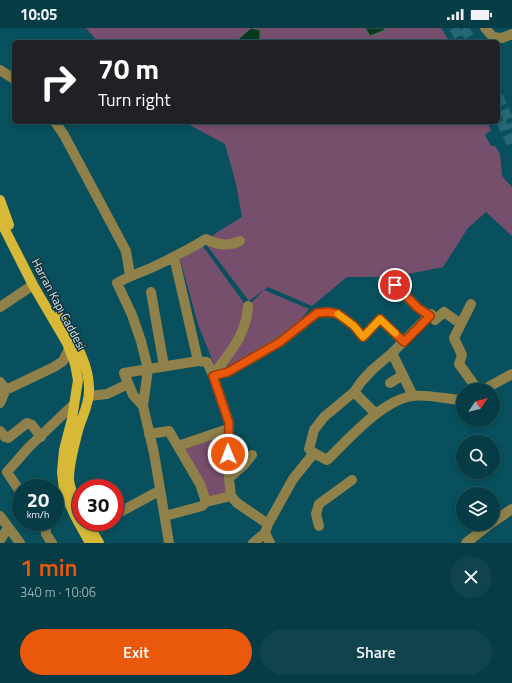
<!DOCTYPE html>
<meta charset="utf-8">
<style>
:root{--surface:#063c46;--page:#0f434d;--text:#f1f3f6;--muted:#98adb3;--line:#27565f;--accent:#ea580c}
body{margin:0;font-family:"Titillium Web",sans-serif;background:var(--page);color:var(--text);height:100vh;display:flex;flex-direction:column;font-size:15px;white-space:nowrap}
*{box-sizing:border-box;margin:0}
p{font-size:13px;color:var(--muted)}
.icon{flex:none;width:22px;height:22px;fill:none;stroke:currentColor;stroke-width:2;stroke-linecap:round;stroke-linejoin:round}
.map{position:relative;height:515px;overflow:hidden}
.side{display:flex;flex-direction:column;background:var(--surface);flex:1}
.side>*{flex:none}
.top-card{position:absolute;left:12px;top:12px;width:488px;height:84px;border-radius:6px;box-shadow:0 2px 6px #0003,0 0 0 1px var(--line);background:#202124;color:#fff;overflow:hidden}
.needle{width:26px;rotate:55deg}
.tools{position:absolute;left:456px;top:355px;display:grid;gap:8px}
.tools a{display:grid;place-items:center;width:44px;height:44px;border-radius:50%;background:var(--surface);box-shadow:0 2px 6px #0003,0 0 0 1px var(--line);font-size:20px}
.speed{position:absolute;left:12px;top:451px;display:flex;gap:8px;font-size:20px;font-weight:700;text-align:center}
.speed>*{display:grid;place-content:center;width:52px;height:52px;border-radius:50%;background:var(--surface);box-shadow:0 2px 6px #0003,0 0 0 1px var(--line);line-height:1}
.speed small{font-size:10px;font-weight:400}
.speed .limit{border:6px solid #d22;background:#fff;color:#111}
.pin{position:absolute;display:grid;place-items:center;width:34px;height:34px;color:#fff;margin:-17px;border:2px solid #fff;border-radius:50%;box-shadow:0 1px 4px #0007}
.me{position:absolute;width:44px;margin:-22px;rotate:359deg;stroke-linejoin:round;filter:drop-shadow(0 0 3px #0008)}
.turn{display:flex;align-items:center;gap:14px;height:84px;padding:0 20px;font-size:18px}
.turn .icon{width:52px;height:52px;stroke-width:2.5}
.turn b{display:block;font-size:28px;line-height:34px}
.round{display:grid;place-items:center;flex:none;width:42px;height:42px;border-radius:21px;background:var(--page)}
.headline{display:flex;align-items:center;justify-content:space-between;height:68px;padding:0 20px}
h1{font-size:24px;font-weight:600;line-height:30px;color:var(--accent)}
.cta{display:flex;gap:8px;margin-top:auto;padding:8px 20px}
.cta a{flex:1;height:46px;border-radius:24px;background:var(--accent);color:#fff;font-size:16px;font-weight:600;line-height:46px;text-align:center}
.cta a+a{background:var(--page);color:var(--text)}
.status{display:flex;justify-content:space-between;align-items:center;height:28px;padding:0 20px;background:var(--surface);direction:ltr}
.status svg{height:11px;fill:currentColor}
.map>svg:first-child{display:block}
.green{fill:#764f6d}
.water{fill:#0b3920;stroke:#456e5f}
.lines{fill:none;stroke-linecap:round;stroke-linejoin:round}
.major-tunnel{stroke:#266774;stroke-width:10;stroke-dasharray:10 5;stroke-linecap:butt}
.minor{stroke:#90814a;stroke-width:10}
.major{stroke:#d8b937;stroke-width:10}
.route-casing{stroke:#983908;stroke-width:10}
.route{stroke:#ea580c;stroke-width:7}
.slow{stroke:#f59e0b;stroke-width:7}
.labels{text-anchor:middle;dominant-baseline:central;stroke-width:3;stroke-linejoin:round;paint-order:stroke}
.street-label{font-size:12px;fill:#cdebf3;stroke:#183138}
</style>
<div class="status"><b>10:05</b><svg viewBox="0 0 49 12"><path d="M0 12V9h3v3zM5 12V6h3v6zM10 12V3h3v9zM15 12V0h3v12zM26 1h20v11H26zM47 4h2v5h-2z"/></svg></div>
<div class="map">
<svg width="512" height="515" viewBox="0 0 512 515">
<rect width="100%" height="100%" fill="#08505d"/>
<path class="green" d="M86,0H441L450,14H98Z
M184,94H487L491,102L485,107L491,118H495L500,126L502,148L512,159V208L486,184L468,200L443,239L394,249H347L312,278L268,259L264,262L309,281L296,298L227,341L215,339L198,296L180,231L202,217L247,279L264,262L249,273L205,215L216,205L242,189L236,156L225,116Z
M224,403L226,465L208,470L180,418Z"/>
<path class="water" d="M251,0L260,2V14H235Z
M365,0H384L385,2L370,8Z"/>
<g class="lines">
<path class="major-tunnel" d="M454,0L462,14
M464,0L472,14
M498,68L512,100
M501,93L512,117"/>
<path class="minor" d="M485,0L493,9L502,10L512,6
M0,42L14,51
M55,94L64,107L126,223L130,247
M174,229L198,333L207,334L213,347L228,344L280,314L317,285L328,284L338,286L354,298L363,309L380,291L404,314
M395,257L418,280L430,288
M151,264L164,338
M248,278C246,308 230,324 213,347L229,395V450L231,468L237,475L268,496
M0,279L33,257
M461,296L454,310L462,327L459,336L478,362
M392,325L413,368
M0,354L6,361L10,360L54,339L63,333L69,321
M390,355L403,347
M483,362L512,346
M354,364L376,386
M89,368L107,366L128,356
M463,371L461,372C447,371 424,366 412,368C381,373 348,412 327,432L314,425L309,421L314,402L324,389L354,364L361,354L372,342L392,325L431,286L435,292L444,284L461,296L471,276
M0,375L6,361
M143,378L148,341L141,313L132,287L117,255C129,248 139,245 151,240C170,231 188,222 206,211C217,217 228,219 240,213
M0,403L5,409L8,410L27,395L32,397L41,409
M149,406L169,403L200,456L206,474
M178,418L228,401
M229,450L244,437L252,427
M21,462H19L7,444L29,419L74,376
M115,480L120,484L159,463
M0,488L20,515
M165,488L202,478L206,474L231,468
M45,494L46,506L52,515
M493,494L512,481
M319,498L316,486L319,476L352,452
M265,505L270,515
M0,512L8,500
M169,515L154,425L143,378L133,367L124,345L198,333
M253,515L265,505L268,496L293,451L314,425
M466,515L490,496"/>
<path class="major" d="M0,172L9,197
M0,190L2,196L33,257L67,315L75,336L78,352L72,391L64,422L62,444L64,463L75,488L90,515
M59,288C73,311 90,335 89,363C89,376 83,387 79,399C76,410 69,438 69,450C69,461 76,474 81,484
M87,494L99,515"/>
</g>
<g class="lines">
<defs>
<path id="route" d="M228,426L229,395L213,348L228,344L280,314L317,285L328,284L338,286L354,298L363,309L380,291L404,314L430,288L418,280L395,257"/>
</defs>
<use href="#route" class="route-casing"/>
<use href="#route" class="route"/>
<path class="slow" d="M338,286L354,298L363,309L380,291L395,305"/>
</g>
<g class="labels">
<g class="street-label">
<text transform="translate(59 276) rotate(62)">Harran Kapı Caddesi</text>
</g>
</g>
</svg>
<div class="tools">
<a><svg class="needle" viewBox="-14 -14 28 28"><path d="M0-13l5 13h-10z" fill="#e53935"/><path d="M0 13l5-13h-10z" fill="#98adb3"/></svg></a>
<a><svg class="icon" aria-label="search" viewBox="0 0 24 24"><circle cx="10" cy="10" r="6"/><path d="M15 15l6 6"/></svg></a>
<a><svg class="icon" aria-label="layers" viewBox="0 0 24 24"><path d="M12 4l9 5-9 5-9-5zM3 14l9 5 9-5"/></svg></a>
</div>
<div class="speed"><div>20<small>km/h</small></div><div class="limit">30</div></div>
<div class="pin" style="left:395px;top:257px;background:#d93025"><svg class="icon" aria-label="arrive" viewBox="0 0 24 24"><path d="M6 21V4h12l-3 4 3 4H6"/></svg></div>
<svg class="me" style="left:228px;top:426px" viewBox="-20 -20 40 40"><circle r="17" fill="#ea580c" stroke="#fff" stroke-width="3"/><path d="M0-11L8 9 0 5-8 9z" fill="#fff"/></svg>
<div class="top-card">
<div class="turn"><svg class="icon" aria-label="right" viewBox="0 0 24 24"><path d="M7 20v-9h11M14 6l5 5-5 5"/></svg><div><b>70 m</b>Turn right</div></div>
</div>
</div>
<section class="side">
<div class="headline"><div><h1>1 min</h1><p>340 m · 10:06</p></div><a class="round"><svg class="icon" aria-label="close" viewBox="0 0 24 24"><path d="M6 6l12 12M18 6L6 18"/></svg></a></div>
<div class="cta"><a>Exit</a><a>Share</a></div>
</section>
